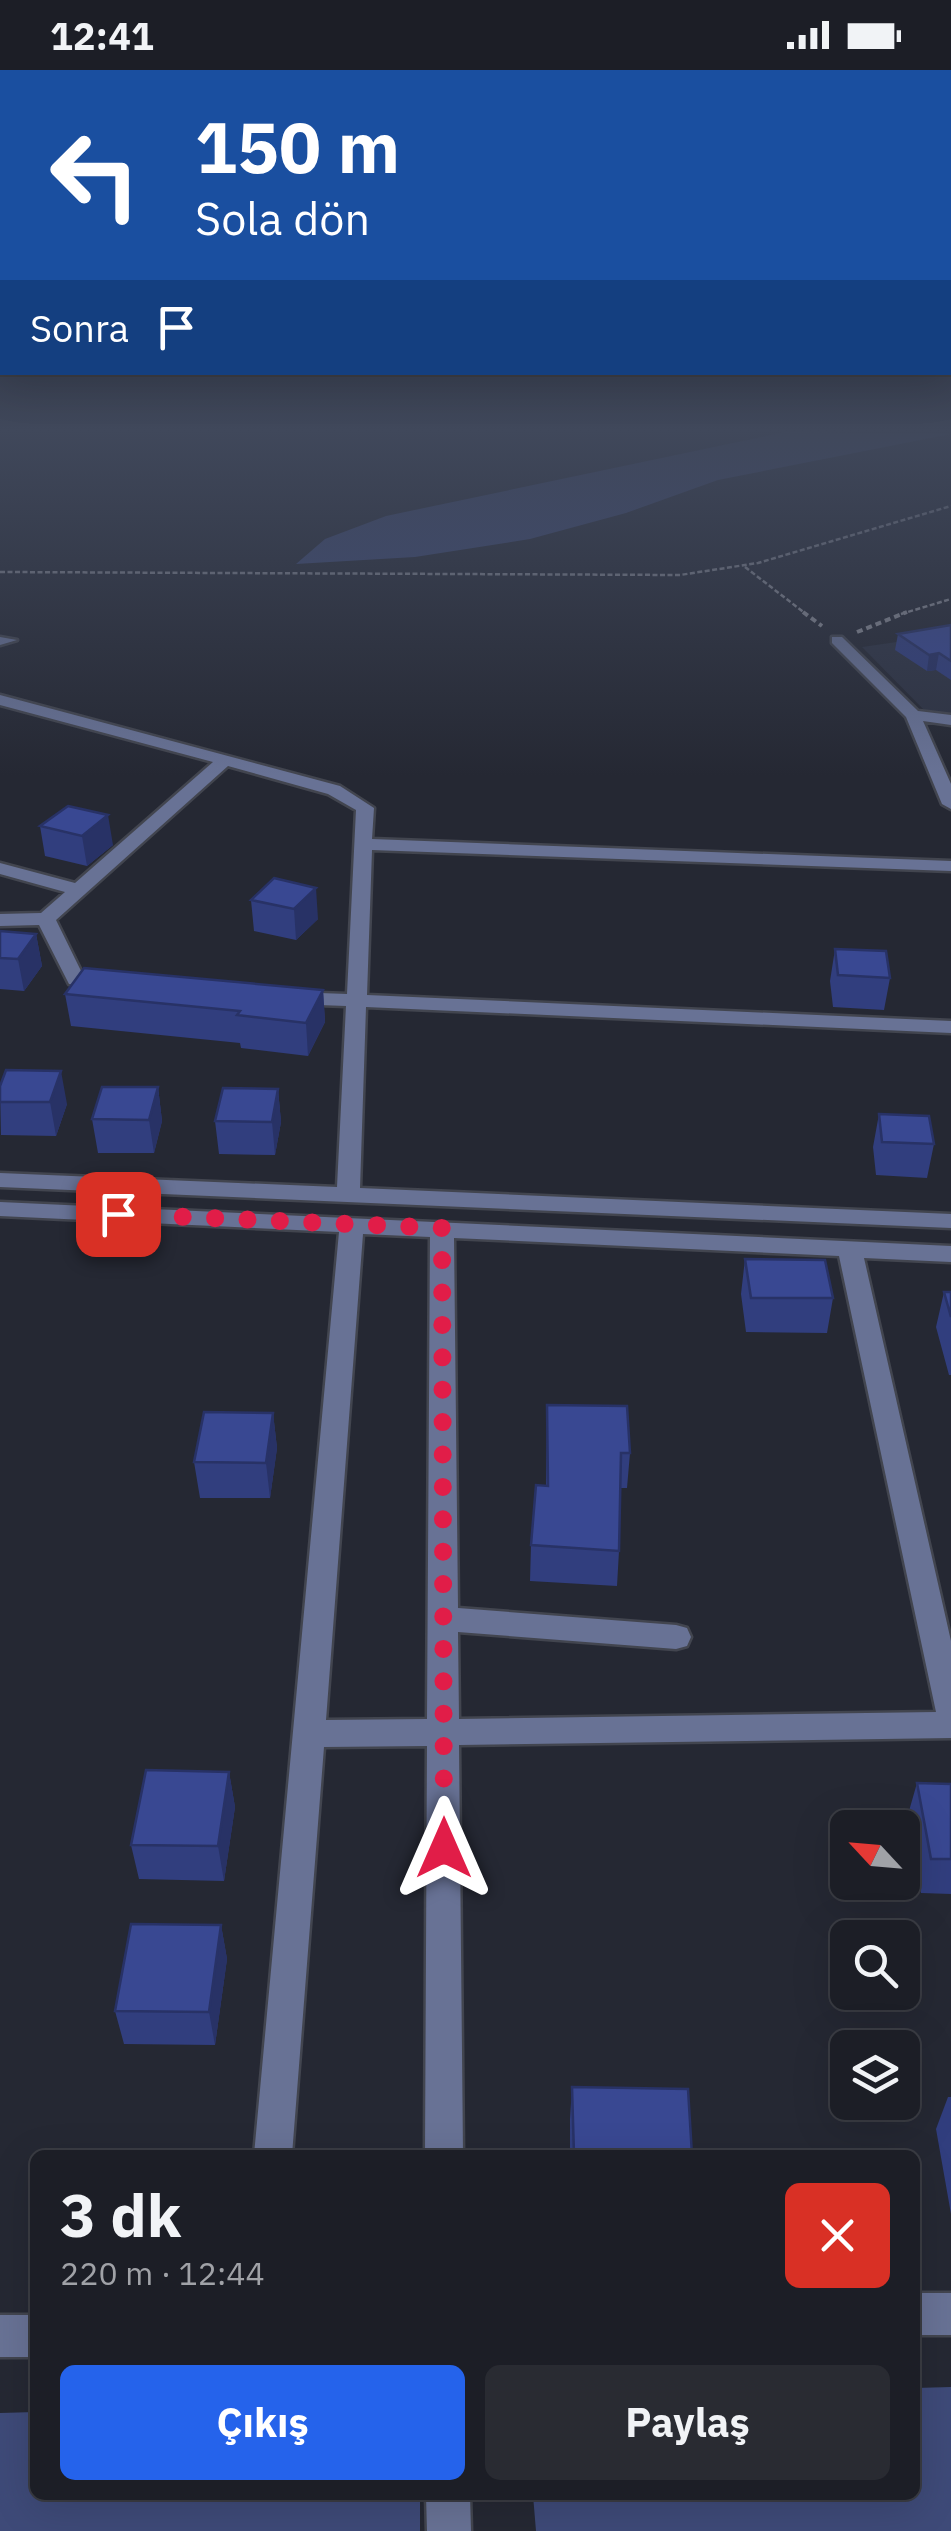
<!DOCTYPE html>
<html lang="tr">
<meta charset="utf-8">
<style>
:root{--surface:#1c1e26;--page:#292b32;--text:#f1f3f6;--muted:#a0a2a7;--line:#3a3c43;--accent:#2563eb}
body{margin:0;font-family:"IBM Plex Sans",sans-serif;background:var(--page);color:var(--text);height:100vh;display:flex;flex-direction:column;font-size:38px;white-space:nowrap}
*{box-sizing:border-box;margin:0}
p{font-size:32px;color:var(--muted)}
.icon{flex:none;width:55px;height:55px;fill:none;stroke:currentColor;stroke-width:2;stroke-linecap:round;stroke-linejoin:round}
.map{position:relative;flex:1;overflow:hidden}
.side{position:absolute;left:30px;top:2080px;width:890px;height:350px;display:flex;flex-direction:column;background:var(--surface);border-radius:15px;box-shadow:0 10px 40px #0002,0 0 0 2px var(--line)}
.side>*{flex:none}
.guide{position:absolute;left:0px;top:0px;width:952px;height:305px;box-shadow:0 10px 40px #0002,0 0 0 2px var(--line);background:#1a4fa0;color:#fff;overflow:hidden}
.needle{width:65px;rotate:296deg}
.controls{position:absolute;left:830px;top:1740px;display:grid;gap:20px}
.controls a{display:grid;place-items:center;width:90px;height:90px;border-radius:15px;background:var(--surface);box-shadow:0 10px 40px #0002,0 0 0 2px var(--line);font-size:50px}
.pin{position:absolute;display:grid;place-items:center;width:85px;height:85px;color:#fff;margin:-42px;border-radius:20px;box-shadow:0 5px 15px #0006}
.me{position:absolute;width:110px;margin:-55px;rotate:0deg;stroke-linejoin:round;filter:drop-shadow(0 0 8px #0008)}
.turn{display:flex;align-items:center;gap:35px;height:210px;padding:0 30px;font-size:45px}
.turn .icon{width:130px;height:130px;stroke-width:2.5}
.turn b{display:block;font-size:70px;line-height:85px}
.then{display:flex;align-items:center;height:95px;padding:0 30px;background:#0003;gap:20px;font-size:38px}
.round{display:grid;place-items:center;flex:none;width:105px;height:105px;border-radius:15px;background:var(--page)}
.summary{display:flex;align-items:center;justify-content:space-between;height:170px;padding:0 30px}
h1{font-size:60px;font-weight:800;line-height:75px}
.button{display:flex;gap:20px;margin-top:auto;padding:20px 30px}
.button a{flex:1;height:115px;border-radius:15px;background:var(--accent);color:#fff;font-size:40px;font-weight:800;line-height:115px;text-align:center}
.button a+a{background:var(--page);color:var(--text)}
.status{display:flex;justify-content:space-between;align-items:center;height:70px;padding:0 50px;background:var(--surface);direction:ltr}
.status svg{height:28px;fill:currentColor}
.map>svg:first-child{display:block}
.built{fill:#2d3242}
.green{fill:#3e4a78}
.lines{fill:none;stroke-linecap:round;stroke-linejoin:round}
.minor-casing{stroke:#42454f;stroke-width:5}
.path-far1{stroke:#878992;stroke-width:2.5;stroke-dasharray:5 2.5;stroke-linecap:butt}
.path{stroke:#878992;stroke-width:4;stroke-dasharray:6 4;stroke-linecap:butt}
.minor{fill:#687295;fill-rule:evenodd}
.wall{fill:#313e7e}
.shaded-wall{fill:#283266}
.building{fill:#394892;stroke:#283266;stroke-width:2.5}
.route{stroke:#e11d48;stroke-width:18;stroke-dasharray:0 32.4}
</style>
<div class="status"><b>12:41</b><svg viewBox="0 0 49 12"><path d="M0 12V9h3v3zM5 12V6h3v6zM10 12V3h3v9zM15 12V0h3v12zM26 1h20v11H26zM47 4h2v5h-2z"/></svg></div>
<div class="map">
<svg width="951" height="2461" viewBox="0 0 951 2461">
<rect width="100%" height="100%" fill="#252833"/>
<path class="built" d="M951,564V645L925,641L862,577Z"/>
<path class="green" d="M785,362L951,364L718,410L626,443L530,469L415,487L296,494L325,469L386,446Z
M951,2317V2461H536L533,2425H915V2318Z
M35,2342V2425H420V2461H0V2343Z"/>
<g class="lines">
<defs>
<path id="minor" d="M0,567L17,570L0,575Z
M832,567H842L918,641L951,645V655L923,651L951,714V739L942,734L906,647L832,573Z
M0,625L340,716L374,738L372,769L951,791V801L372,780L367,925L951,951V963L366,937L360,1118L951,1144V1158L0,1117V1103L337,1117L346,936L292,934L282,928L292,922L347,924L356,740L328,724L228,696L56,850L83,905L107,907L117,913L107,919L69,914L39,855L0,856V844L41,843L65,822L0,804V793L75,813L213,692L0,635Z
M0,1132L951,1176V1192L864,1188L951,1571V1668L459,1675L463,2085H425L427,1676L324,1677L292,2085H254L339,1162L0,1146ZM363,1164L430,1167L427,1649L326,1650ZM454,1168L839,1186L936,1642L459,1649L458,1562L676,1579L687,1576L691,1567L687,1558L676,1555L458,1538Z
M915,2223H951V2265H915Z
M0,2245H35V2287H0Z
M426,2425H470L471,2461H427Z"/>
</defs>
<use href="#minor" class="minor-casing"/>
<path class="path-far1" d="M745,497L806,544
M0,502L680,505L758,493L951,436
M901,544L951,529"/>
<path class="path" d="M803,542L822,556
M857,562L907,542"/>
<use href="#minor" class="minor"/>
</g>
<path class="wall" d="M951,555V610L936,600L927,601L895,580L898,564Z
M68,736L113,775L87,796L45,786L40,756Z
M274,808L318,849L296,870L254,861L251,830Z
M0,861L36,864L42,896L24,921L0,919Z
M835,879L890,908L884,940L833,937L830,911Z
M323,920L325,952L308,986L241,978L240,973L71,956L65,924Z
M0,1016L67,1034L56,1066L1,1065Z
M158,1017L162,1051L154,1083H98L92,1049Z
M278,1019L281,1052L275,1085L219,1084L215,1051Z
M879,1044L934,1074L927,1108L876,1105L873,1077Z
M745,1189L833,1228L827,1263L746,1262L741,1224Z
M944,1222H951V1305H949L936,1257Z
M547,1335L630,1383L627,1418H621L619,1481L617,1516L530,1511L531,1475L546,1416Z
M273,1343L277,1378L270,1428H200L194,1392Z
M229,1702L235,1737L224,1811L139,1809L131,1775Z
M917,1713L951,1714V1824L921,1823L907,1748Z
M221,1855L227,1889L215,1975L124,1974L115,1941Z
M572,2017L692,2085H570V2049Z
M948,2027H951V2144L936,2059Z"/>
<path class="shaded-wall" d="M939,583L936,600L927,601L929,585Z
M108,745L113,775L87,796L82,766Z
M316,818L318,849L296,870L294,839Z
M36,864L42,896L24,921L18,889Z
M323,920L325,952L308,986L306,953Z
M61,1001L67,1034L56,1066L50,1032Z
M158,1017L162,1051L154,1083L149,1050Z
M278,1019L281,1052L275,1085L272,1052Z
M273,1343L277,1378L270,1428L266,1393Z
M229,1702L235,1737L224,1811L218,1776Z
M221,1855L227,1889L215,1975L209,1942Z"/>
<path class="building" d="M951,555V591L939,583L929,585L898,564Z
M68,736L108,745L82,766L40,756Z
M274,808L316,818L294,839L251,830Z
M0,861L36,864L18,889L0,888Z
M835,879L886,881L890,908L838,905Z
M84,898L323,920L306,953L237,945L240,941L65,924Z
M6,1000L61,1001L50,1032H0V1016Z
M102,1017H158L149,1050L92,1049Z
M223,1018L278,1019L272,1052L215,1051Z
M879,1044L929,1046L934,1074L882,1072Z
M745,1189L825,1190L833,1228H751Z
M944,1222H951V1247Z
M547,1335L627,1336L630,1383H621L619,1481L531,1475L536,1415L548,1416Z
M204,1342L273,1343L266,1393L194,1392Z
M146,1700L229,1702L218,1776L131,1775Z
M917,1713L951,1714V1789H931Z
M131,1854L221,1855L209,1942L115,1941Z
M572,2017L688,2019L692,2085H574Z"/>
<linearGradient id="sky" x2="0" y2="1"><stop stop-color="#14161c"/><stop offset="0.51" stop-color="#40485b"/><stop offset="1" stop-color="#40485b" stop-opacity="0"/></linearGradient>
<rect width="951" height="706" fill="url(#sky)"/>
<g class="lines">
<path class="route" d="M118,1144L442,1158L444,1778"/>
</g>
</svg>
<div class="controls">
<a><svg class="needle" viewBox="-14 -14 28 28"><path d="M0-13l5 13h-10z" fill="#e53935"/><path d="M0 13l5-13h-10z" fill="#a0a2a7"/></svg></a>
<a><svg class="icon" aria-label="search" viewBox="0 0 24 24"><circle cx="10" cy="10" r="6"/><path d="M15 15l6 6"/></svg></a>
<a><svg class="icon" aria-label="layers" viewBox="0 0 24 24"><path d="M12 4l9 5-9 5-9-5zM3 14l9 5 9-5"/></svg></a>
</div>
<div class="pin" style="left:118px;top:1144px;background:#d93025"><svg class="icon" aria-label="arrive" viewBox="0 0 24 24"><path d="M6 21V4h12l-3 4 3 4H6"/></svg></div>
<svg class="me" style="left:444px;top:1778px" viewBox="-20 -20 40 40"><path d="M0-17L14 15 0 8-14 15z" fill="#e11d48" stroke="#fff" stroke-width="4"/></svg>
<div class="guide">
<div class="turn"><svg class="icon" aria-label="left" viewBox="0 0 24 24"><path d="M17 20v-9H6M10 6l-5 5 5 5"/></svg><div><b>150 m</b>Sola dön</div></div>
<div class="then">Sonra<svg class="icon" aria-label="arrive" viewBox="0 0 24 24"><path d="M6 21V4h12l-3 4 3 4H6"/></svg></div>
</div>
<section class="side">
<div class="summary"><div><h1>3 dk</h1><p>220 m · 12:44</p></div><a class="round" style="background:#d93025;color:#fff"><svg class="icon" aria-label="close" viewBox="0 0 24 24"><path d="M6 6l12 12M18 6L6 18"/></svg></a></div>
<div class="button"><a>Çıkış</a><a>Paylaş</a></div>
</section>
</div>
